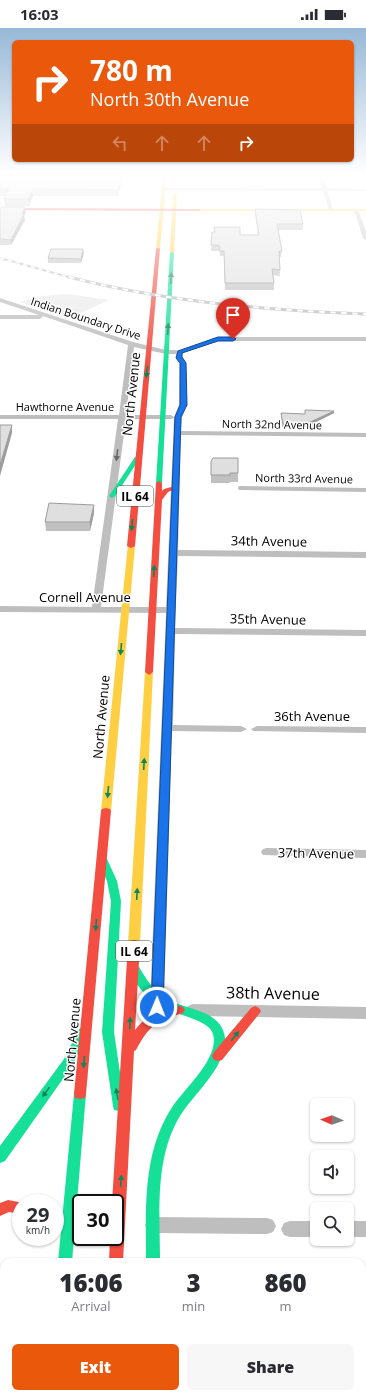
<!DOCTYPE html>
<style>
:root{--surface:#fff;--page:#f7f7f7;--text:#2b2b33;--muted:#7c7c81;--accent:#ea580c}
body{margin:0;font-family:"Open Sans",sans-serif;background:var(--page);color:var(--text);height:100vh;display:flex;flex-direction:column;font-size:15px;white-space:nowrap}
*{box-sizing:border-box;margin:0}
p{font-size:13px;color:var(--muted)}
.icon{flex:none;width:22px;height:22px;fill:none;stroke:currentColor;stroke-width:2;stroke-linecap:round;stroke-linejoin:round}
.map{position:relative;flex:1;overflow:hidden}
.sheet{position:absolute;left:0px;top:1230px;width:366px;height:140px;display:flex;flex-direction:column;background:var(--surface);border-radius:12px 12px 0 0;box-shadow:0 1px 3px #0004}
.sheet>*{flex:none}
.banner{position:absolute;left:12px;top:12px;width:342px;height:122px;border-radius:6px;box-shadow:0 1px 3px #0004;background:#ea580c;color:#fff;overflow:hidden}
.needle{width:26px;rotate:272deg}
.tools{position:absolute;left:310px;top:1070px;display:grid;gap:8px}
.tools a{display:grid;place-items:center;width:44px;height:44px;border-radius:6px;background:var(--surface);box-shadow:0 1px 3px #0004;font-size:20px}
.speed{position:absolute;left:12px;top:1166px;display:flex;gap:8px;font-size:20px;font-weight:700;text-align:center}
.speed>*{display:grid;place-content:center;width:52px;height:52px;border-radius:50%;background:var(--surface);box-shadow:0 1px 3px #0004;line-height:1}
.speed small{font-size:10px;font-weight:400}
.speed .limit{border:2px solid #111;border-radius:6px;background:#fff;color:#111}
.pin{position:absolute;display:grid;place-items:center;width:34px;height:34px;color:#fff;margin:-41px -17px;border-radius:50% 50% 50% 0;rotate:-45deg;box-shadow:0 0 4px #0007}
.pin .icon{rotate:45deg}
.me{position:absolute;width:44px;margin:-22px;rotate:1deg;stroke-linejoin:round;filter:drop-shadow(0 0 3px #0008)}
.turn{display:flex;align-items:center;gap:14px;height:84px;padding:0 12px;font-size:18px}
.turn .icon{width:52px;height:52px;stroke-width:2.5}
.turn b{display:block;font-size:28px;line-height:34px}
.lanes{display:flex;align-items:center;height:38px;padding:0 12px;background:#0003;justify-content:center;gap:20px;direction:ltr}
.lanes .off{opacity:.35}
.eta{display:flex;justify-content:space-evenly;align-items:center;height:68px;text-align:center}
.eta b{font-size:24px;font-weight:800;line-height:28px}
.action{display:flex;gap:8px;margin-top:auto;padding:8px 12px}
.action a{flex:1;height:46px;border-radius:6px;background:var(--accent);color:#fff;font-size:16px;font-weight:800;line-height:46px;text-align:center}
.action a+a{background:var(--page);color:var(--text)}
.status{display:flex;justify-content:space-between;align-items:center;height:28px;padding:0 20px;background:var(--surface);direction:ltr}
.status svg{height:11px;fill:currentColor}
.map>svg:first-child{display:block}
.green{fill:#ebebeb}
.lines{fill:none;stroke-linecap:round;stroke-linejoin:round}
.street{fill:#bebebe;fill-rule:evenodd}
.fast{fill:#16e098;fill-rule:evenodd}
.slow{fill:#ffcf43;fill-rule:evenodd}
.jam{fill:#f24e42;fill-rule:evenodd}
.rail-far1-casing{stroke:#bebebe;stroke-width:2}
.rail-casing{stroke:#bebebe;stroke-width:3}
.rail-far1{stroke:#fff;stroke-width:1.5;stroke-dasharray:4;stroke-linecap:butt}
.rail{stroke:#fff;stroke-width:2;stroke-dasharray:5.5;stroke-linecap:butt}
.wall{fill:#c0c0c0}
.shaded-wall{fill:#9c9c9c}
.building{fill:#dfdfdf;stroke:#9c9c9c}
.oneway{fill:#0d865b}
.oneway2{fill:#686868}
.route{fill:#1a73e8;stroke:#114b97}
.labels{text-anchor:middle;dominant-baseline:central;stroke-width:3;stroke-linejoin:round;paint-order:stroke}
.far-street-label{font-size:11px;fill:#000;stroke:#fff}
.shield{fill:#fff;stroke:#4c4c4c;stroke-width:1}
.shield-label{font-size:12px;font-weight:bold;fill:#000}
.street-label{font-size:13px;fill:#000;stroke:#fff}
.near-street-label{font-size:16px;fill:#000;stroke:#fff}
</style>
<div class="status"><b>16:03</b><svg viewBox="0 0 49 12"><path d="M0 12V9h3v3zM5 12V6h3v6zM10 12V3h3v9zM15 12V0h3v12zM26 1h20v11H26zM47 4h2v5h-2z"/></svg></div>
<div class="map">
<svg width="366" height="1370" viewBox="0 0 366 1370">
<rect width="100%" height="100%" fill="#fff"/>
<path class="green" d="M68,266L109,272L72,289H66L20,274L42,268Z"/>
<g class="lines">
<path class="street" d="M318,147H322L327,160L366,161V163H327L333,182L331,183L329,182L323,163L164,162L162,161L164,160H322Z
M354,181L358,182L366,203V212L363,210Z
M0,270L133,314L166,322H179L218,309H366V313H219L183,325L182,329L186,335L187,377L182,389L181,403L366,405V409L181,407L178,522L366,524V530L178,528L175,600L366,602V608L175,606L173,697L241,698L247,701L241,704L172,703L164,973L162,977L157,979L152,977L150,973L166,585L0,584V578L92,579L118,391H0V387H119L128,317L43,288L40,291H0V287H39L0,274ZM134,319L166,326H176V329L180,335L179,377L174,389L171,387H126ZM174,390L166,579H101L126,391H171Z
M239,458L366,460V464L242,462H239L238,460Z
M257,698L366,699V705L253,703L251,701Z
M267,820L366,822V830L263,827L261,824L263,821Z
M193,976L366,979V991L193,988L188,986L186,982L188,978Z
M154,1189L267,1190L273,1192L276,1198L273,1204L267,1206L154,1205L148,1203L145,1197L148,1191Z
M290,1193H317V1209H290L284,1207L281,1201L284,1195Z
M347,1193H366V1209H347Z"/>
<path class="fast" d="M172,223L174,224L162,455L159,457L156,455L170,224Z
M137,428L140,430L115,468L112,470L110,469L109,468L135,429Z
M102,827L106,828L107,831L117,853L121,873L114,1004L125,1078L124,1082L119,1083L114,1082L113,1078L102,1004L111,873L107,853L97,831L98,828Z
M134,936L138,937C146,951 153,963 167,971C184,981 212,981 222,1000C237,1030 194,1065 180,1088C154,1131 160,1186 160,1234H146C146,1182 142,1127 171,1081C183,1061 220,1031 213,1006C209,991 171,986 158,977C144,968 135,955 128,940L130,937Z
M83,999L87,1001L89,1004L72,1038L5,1133L0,1135V1118L64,1031L79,1001Z
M80,1061L85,1062L86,1066L72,1234H58L74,1066L75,1062Z"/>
<path class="slow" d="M163,147H167L160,221L158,222L156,221Z
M175,165L177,166L174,224L172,225L170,224L173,166Z
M198,181H366V183H199Z
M128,516H131L135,518L111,783L110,785H102L101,783Z
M149,641L153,644L140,916L138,919L134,920L130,919L128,916L145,644Z
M46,1366H62L61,1370H45Z
M143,1366H159V1370H143Z"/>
<path class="jam" d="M0,180L199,181L201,182L199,183L0,182Z
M158,220L160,221L135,518L131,520L127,518L156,221Z
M159,453L162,455V463L164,461L175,458L178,460L168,464L162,472L153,644L149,647L145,644L156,455Z
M106,780L110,781L111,783L86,1066L85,1070L80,1071L75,1070L74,1066L101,783L102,781Z
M134,912L138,913L140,916L135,1002C144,989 168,974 183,979L185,982L183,985C156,994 150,996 136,1022L134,1023L123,1234H109L110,1209H115V1175H112L128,916L130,913Z
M255,978L259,980L261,983L259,986L222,1032L218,1033L214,1032L212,1028L214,1024L251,980Z
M8,1172L24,1175H21V1186L9,1184L0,1188V1175Z
M99,1366H115V1370H99Z"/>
<defs>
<path id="rail-far1" d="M0,230L72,250"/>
<path id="rail" d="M69,249C166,274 266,282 366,286"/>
</defs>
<use href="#rail-far1" class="rail-far1-casing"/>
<use href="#rail" class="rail-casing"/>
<use href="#rail-far1" class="rail-far1"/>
<use href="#rail" class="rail"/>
</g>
<path class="wall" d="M0,147H123V148L118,168H33L29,178H5L4,171L5,168H0Z
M25,179L26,185L24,188L25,192L11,217H0V181Z
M255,181L303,196V202H278L282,223L281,229H279L280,248L273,247L274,255V262H225L224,228H220L219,223H211L212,204H214V199L240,207H258L255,187Z
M84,225L81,235H48V230Z
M305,382L334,385L306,399H282L281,385L305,386Z
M211,433L238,445V454H230V455H211Z
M94,485L90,503H46L45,494Z"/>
<path class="shaded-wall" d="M122,147H123V148L118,168V162Z
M33,161V168L29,178L28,171Z
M25,179L26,185L24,188L25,192L11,217V212Z
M83,221L84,225L81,235V231Z
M334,383V385L306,399V396Z
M12,397V405L0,448V437Z
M94,477V485L90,503V494Z"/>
<path class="building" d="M0,147H122L118,162L33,161L28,171H4L9,161H0Z
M1,179H25L22,186H24L11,212L0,211V181Z
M255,181L300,182L303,196H277L282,223H279L280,242L272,241L274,255H225L224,223H220L219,217H211L212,204H215L214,199H240V207H259Z
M51,221H83L81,231L48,230Z
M305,382L334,383L306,396H283L281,385L305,386Z
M0,397H12L0,437Z
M213,430H238V445H230V447H211V433Z
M49,475L94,477L90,494H45Z"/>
<defs><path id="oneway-solid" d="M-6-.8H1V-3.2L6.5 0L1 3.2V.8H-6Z"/></defs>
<g class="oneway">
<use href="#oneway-solid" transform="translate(171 250) rotate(-87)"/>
<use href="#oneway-solid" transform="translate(168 301) rotate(-87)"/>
<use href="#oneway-solid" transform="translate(147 344) rotate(96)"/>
<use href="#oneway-solid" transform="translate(132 497) rotate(95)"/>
<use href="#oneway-solid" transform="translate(154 543) rotate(-86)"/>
<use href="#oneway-solid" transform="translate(121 621) rotate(95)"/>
<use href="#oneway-solid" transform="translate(144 736) rotate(-87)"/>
<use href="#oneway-solid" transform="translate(108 764) rotate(95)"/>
<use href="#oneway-solid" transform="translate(137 866) rotate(-87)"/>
<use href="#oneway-solid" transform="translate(96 897) rotate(95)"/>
<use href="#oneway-solid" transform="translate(130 995) rotate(-87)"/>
<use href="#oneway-solid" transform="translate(235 1008) rotate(-51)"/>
<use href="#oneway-solid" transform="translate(84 1034) rotate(95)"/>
<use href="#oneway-solid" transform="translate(46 1064) rotate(126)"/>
<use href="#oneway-solid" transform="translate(117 1066) rotate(-99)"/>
<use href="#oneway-solid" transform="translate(121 1153) rotate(-86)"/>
</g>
<use class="oneway2" href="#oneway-solid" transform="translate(117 427) rotate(97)"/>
<linearGradient id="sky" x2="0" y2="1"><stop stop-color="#97b8d7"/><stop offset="0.43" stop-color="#fff"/><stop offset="1" stop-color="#fff" stop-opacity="0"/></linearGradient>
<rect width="366" height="338" fill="url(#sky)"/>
<path class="route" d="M218,309H233L236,311L233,313H218L182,325V329L186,335L187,377L181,389L163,979L162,983L157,984L153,983L151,979L175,389L180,377V335L176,330L178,323Z"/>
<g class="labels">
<g class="far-street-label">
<text transform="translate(86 290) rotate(18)">Indian Boundary Drive</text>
<text x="65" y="378">Hawthorne Avenue</text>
<text transform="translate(272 396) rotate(1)">North 32nd Avenue</text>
<text transform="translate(304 450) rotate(1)">North 33rd Avenue</text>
</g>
<g class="shield">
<rect x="117" y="458" width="36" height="20" rx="3"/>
<rect x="116" y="913" width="36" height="20" rx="3"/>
</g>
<g class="shield-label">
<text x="135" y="468">IL 64</text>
<text x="134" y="923">IL 64</text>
</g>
<g class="street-label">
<text transform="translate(131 366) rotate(-84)">North Avenue</text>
<text transform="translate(269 513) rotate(1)">34th Avenue</text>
<text x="85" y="569">Cornell Avenue</text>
<text transform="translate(268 591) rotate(1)">35th Avenue</text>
<text x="312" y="688">36th Avenue</text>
<text transform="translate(101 689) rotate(-85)">North Avenue</text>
<text transform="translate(316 825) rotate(1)">37th Avenue</text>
<text transform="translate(72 1012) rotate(-85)">North Avenue</text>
</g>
<g class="near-street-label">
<text transform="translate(273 965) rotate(1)">38th Avenue</text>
</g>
</g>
</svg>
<div class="tools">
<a><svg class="needle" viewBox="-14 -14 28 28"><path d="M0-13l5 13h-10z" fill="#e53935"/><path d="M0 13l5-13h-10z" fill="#7c7c81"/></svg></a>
<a><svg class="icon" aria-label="sound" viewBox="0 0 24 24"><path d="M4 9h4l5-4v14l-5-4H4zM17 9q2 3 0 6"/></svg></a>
<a><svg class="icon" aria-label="search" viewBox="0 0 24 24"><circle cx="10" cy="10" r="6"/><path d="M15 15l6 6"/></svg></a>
</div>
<div class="speed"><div>29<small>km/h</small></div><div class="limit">30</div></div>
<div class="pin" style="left:233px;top:311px;background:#d93025"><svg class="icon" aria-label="arrive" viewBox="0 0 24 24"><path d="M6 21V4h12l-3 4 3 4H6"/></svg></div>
<svg class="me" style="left:157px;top:979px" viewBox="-20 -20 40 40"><circle r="17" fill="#1a73e8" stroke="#fff" stroke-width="3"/><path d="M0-11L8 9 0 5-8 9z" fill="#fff"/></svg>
<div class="banner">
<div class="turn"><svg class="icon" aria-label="right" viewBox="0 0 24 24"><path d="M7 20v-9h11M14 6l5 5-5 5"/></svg><div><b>780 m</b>North 30th Avenue</div></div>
<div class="lanes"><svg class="icon off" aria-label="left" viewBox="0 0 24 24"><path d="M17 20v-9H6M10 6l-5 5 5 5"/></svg><svg class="icon off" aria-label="ahead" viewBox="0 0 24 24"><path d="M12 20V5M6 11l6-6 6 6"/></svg><svg class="icon off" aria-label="ahead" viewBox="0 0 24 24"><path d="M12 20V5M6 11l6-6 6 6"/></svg><svg class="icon" aria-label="right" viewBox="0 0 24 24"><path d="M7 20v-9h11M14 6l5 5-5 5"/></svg></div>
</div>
<section class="sheet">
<div class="eta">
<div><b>16:06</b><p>Arrival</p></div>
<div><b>3</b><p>min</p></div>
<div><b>860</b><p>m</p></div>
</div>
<div class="action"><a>Exit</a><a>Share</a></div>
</section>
</div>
